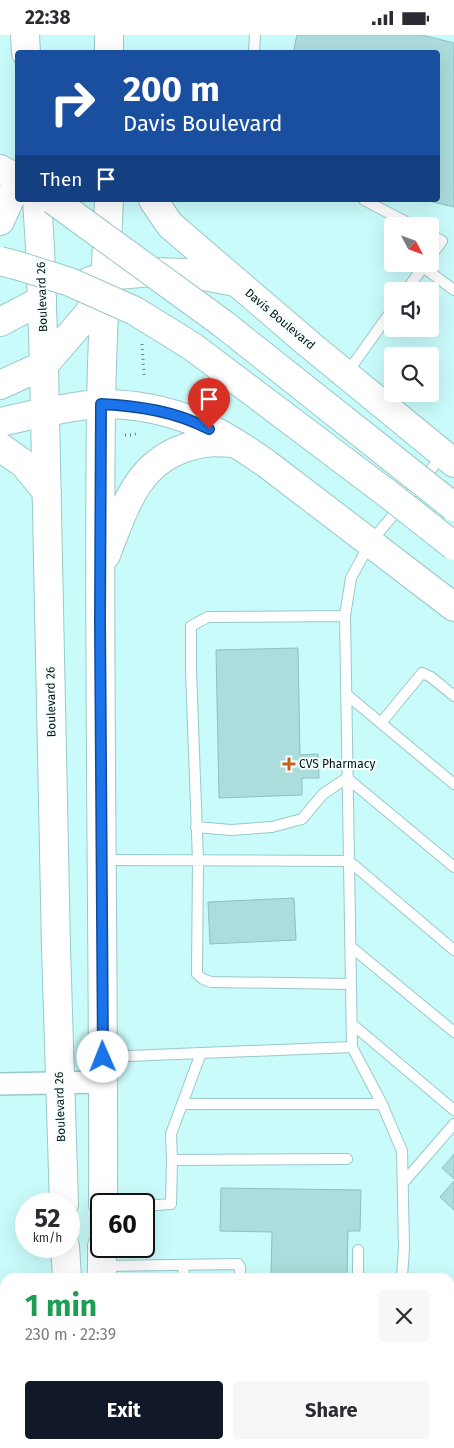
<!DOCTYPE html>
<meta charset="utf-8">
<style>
:root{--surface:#fff;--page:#f7f7f7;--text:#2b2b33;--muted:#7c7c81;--accent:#111827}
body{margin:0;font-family:"Fira Sans",sans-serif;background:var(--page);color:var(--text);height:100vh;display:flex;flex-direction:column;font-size:19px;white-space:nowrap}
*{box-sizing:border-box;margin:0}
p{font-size:16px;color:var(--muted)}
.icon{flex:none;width:28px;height:28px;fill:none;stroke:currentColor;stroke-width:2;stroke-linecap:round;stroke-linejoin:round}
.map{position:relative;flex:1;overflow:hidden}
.details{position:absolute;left:0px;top:1238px;width:455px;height:176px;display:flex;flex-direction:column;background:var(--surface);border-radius:15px 15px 0 0;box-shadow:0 5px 20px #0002}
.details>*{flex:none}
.guide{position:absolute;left:15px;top:15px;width:425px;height:152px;border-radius:5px;box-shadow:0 5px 20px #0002;background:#1a4fa0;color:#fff;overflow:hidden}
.needle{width:32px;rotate:131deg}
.fabs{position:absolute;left:384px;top:182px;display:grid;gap:10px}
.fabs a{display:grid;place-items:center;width:55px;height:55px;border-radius:5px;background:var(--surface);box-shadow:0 5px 20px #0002;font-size:25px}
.speed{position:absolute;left:15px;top:1158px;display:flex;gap:10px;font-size:25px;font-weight:700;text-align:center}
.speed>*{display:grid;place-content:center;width:65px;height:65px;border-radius:50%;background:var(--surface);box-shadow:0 5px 20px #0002;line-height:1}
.speed small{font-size:12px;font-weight:400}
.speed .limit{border:2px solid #111;border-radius:8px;background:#fff;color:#111}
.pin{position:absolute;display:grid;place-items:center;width:42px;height:42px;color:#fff;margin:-51px -21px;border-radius:50% 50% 50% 0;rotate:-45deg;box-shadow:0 0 5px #0007}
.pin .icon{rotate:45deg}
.me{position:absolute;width:55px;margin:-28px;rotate:359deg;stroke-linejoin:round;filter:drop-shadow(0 0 4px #0008)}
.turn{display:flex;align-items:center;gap:18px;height:105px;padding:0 25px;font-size:22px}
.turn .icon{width:65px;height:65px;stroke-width:2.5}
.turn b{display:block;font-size:35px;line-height:42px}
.then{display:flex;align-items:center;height:48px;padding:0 25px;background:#0003;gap:10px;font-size:19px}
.round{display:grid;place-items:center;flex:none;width:52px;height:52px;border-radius:5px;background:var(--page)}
.summary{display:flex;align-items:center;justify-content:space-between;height:85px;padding:0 25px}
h1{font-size:30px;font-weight:700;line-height:38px;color:#1e9e55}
.action{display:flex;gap:10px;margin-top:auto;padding:10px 25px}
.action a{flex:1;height:58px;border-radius:5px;background:var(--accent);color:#fff;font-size:20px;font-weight:700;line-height:58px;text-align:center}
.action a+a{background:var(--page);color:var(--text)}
.status{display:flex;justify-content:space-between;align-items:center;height:35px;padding:0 25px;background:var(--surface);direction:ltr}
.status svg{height:14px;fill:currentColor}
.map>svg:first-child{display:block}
.building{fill:#acdcdc;stroke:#8fbfbf}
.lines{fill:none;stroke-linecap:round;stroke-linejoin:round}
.service-casing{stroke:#99c8c9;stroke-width:12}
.minor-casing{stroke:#99c8c9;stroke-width:24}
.secondary-casing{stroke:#99c8c9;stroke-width:30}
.primary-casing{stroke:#99c8c9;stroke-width:30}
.motorway-casing{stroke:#99c8c9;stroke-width:30}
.path{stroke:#658686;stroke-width:3;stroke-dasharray:1 4;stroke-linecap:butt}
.service{stroke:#fff;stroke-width:10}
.minor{stroke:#fff;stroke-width:21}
.secondary{stroke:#fff;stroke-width:28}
.primary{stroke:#fff;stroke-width:28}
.motorway{stroke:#fff;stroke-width:28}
.motorway-bridge-casing{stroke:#99c8c9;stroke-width:30;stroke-linecap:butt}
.motorway-bridge{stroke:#fff;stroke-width:28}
.route-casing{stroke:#114b97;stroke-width:12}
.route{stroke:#1a73e8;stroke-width:9}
.poi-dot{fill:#c26220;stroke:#f6ffff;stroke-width:2}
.labels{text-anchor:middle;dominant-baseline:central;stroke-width:4;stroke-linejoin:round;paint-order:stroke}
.street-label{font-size:12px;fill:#031415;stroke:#f6ffff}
.poi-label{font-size:12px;fill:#031415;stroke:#f6ffff;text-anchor:start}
</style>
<div class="status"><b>22:38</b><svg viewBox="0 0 49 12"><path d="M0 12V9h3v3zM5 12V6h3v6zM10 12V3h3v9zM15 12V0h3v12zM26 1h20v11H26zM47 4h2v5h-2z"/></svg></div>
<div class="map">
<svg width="454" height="1413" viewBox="0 0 454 1413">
<rect width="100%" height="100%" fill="#cafbfb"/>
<path class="building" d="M297,0H422L454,8V172L425,165H438V18H293Z
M298,613L300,720L318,719L319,743H302V760L219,763L216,615Z
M294,863L296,905L210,909L208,867Z
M454,1119V1144L442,1133Z
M454,1146V1175L440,1162Z
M221,1153L361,1155L360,1196H348L347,1242H271L272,1197L220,1196Z"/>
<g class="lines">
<defs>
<path id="service" d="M254,18L255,0
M364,165L414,191
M430,200L442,206L430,222
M423,232L454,255
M406,256L425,229
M347,338L392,275
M345,581L208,582L191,591V636L198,825L197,939L203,944L211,947L351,949
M346,659L454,749
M381,688L422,638L431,642L454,661
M196,792L231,795L272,792L302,784L323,759L347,743L454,832
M102,825L349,826L454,915
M350,911L454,997
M352,989L454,1075
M352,1012L345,581L351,543L370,508L443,420
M201,1018L352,1012L382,1069L402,1116L404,1213L402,1242
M104,1022L201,1018L171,1099L172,1125
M182,1069H382
M403,1148L454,1089
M144,1171L171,1169L172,1125L347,1124
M183,1230L184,1242
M103,1231L238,1229L240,1232V1242
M358,1242V1215
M450,1392L454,1396
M188,1409V1413
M329,1409V1413"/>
<path id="minor" d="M0,1049L103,1047"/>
<path id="secondary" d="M0,287L42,265
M0,387L45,377"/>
<path id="primary" d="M25,0L26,18
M109,0V18
M37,165L40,212L44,330L56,913L64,1169
M153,165L170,190L310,310L454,428
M0,186L18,146
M88,247L105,241L153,237L188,238L235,247
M0,350L44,330L89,278L101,251
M45,377C64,374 84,369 103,369C133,369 165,375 193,386C220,397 244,413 267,429L454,572
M0,412L24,429L47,457
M106,520C127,466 140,418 205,408C214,406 224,408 232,408
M103,1169C104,903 98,637 101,372C102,303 106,234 109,165
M65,1211L67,1242
M102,1242V1211
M73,1409V1413
M101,1413V1409"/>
<path id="motorway" d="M0,134L18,144"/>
</defs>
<use href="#service" class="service-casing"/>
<use href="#minor" class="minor-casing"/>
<use href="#secondary" class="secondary-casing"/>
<use href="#primary" class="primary-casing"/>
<use href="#motorway" class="motorway-casing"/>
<path class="path" d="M142,309L144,340
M125,400H132L139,398"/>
<use href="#service" class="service"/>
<use href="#minor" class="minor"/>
<use href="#secondary" class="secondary"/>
<use href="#primary" class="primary"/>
<use href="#motorway" class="motorway"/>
<defs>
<path id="motorway-bridge" d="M53,165L222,288L454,472
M0,226L19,231L70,247L135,276L193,312L388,459L454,511"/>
</defs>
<use href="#motorway-bridge" class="motorway-bridge-casing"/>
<use href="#motorway-bridge" class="motorway-bridge"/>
</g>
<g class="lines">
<defs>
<path id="route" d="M103,1022L100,586L101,369C138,371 175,376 209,394"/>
</defs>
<use href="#route" class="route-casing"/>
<use href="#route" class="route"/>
</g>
<path class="poi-dot" d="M286.5 721.5h5v5h5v5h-5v5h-5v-5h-5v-5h5z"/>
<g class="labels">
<g class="street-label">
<text transform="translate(42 262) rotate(-92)">Boulevard 26</text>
<text transform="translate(280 284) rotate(40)">Davis Boulevard</text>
<text transform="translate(51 667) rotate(-91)">Boulevard 26</text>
<text transform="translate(60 1072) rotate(-92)">Boulevard 26</text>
</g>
<g class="poi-label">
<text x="299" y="729">CVS Pharmacy</text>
</g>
</g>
</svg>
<div class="fabs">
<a><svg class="needle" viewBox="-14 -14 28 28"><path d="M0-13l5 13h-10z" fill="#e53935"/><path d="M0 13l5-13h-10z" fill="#7c7c81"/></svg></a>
<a><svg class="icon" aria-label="sound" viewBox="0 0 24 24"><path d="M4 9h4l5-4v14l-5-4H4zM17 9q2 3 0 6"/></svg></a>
<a><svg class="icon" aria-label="search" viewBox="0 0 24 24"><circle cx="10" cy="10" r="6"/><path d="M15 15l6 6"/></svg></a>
</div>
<div class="speed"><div>52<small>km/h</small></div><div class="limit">60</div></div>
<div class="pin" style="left:209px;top:394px;background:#d93025"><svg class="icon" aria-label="arrive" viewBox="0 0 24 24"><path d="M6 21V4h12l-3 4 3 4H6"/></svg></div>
<svg class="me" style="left:103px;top:1022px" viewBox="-20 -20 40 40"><circle r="19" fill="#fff"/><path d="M0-13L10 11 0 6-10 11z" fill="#1a73e8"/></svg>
<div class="guide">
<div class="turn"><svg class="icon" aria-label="right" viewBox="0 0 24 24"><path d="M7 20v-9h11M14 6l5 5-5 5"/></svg><div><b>200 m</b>Davis Boulevard</div></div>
<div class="then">Then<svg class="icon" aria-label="arrive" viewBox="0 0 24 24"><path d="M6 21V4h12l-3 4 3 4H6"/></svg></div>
</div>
<section class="details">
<div class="summary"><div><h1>1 min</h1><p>230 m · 22:39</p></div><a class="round"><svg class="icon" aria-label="close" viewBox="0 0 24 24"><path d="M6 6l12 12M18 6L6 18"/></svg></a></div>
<div class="action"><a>Exit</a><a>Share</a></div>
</section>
</div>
